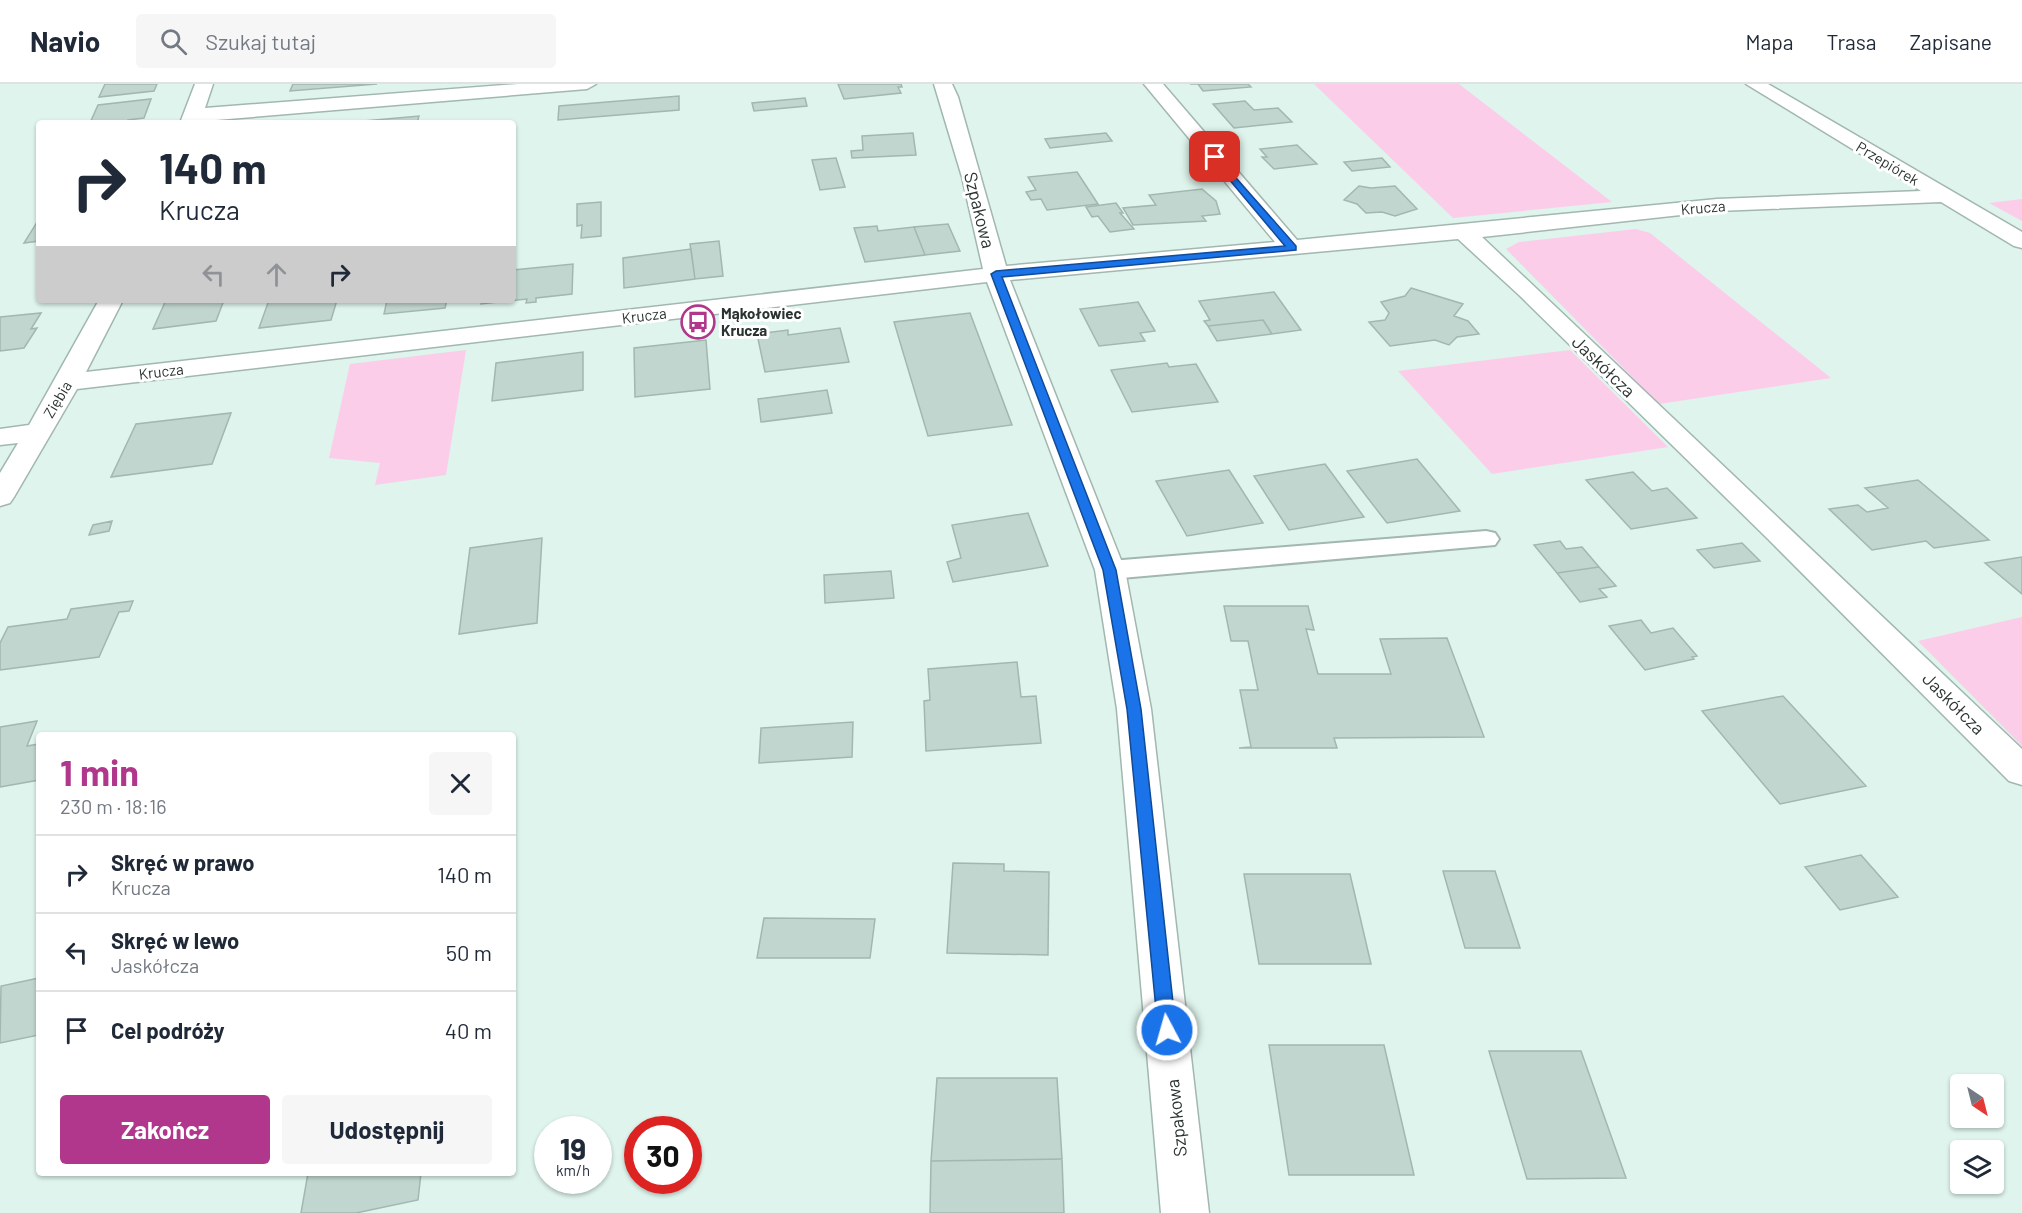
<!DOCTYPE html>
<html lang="pl">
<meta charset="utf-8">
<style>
:root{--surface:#fff;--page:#f6f6f7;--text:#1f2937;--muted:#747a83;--line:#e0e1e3;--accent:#b0378c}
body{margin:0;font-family:Barlow,sans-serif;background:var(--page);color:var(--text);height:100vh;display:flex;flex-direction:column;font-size:22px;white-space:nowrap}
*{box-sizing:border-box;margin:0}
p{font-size:20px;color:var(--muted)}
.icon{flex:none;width:33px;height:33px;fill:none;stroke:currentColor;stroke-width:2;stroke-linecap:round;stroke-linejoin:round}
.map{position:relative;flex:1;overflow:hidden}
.details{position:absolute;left:36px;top:648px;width:480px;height:444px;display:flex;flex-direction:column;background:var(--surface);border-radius:6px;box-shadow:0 2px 4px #0004}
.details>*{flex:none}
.guide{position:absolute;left:36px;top:36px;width:480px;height:183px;border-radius:6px;box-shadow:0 2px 4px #0004;background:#fff;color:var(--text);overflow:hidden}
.needle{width:39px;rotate:145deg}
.tools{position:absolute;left:1950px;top:990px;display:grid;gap:12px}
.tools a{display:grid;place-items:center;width:54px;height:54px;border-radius:6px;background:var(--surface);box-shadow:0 2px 4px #0004;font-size:30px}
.speed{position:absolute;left:534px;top:1032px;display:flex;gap:12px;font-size:30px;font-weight:700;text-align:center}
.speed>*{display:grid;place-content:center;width:78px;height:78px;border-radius:50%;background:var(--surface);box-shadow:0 2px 4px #0004;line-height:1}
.speed small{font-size:15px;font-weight:400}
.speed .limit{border:9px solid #d22;background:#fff;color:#111}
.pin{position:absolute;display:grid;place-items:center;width:51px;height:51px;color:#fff;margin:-26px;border-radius:12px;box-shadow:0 3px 9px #0006}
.me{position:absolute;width:66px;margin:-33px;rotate:354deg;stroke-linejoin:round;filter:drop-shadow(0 0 4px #0008)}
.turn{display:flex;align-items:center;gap:21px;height:126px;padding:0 24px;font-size:27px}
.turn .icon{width:78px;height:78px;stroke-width:2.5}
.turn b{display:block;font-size:42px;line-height:51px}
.lanes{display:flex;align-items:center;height:57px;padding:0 24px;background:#0003;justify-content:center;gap:30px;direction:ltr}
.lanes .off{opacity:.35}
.round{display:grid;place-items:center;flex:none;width:63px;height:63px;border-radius:6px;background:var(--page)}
.summary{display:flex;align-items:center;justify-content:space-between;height:102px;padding:0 24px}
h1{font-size:36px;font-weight:700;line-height:45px;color:var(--accent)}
.cta{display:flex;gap:12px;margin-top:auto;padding:12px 24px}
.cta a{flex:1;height:69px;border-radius:6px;background:var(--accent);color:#fff;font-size:24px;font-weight:700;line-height:69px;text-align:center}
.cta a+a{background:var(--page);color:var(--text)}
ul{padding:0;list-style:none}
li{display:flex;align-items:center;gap:18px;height:78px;padding:0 24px;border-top:2px solid var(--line)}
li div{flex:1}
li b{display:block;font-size:22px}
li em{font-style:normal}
header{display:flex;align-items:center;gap:36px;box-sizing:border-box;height:84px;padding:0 30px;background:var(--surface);border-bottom:2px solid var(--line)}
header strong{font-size:28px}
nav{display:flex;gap:33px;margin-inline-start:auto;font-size:21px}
.search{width:420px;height:54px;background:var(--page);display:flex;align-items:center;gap:15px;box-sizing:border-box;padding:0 21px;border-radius:6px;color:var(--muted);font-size:22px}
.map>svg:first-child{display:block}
.green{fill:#fccde9}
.building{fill:#c0d6ce;stroke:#a2b7b0;stroke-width:1.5}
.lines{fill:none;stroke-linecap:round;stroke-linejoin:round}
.lane-casing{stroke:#a2b7b0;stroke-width:4}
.street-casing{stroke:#a2b7b0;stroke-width:3}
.lane{fill:#fff;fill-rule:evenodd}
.street{fill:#fff;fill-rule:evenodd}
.route{fill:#1a73e8;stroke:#114b97;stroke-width:1.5}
.labels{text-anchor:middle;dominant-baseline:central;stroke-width:6;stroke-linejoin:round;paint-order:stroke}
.far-street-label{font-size:15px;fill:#2a3330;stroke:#fff}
.far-poi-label{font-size:15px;font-weight:bold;fill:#2a3330;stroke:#fff;text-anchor:start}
.street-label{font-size:18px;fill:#2a3330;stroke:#fff}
</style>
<header>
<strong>Navio</strong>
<div class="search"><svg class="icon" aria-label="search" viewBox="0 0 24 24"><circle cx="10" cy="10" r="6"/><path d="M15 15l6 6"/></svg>Szukaj tutaj</div>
<nav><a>Mapa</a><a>Trasa</a><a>Zapisane</a></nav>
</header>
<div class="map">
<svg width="2022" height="1129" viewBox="0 0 2022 1129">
<rect width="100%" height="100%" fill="#def4ec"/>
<path class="green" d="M1314,0H1459L1612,118L1453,134Z
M2022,115V137L1989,119Z
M1636,145L1650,149L1831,294L1659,320L1506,165L1519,158Z
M466,266L446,391L375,401L380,379L329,374L350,280Z
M1570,266L1668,363L1492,390L1398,287Z
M2022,533V662L1918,557Z"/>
<path class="building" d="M105,0H157L154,7L99,13Z
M293,0H377L290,7Z
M838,0H901L902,3H898L901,9L844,15Z
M1190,0H1248L1251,3L1203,7L1198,0Z
M679,12V26L558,36L559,22Z
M805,14L807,22L754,27L752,19Z
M151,15L144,34L128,36L127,39H90L98,21Z
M1245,17L1254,26L1278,24L1292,38L1234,44L1213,20Z
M419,32L417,39H341Z
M913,49L916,71L852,74L851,67L863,66L862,52Z
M1106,49L1112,57L1050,64L1045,55Z
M1297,61L1317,80L1274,85L1262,73H1267L1260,65Z
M836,74L845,103L820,106L812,76Z
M1382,74L1390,83L1352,87L1344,78Z
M1077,88L1098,120L1047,126L1041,115L1031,116L1026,108L1036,106L1028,93Z
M1359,102L1371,104L1395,102L1417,125L1395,132L1382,128L1366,129L1357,120L1344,116Z
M1202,105L1216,117L1220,130L1202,132L1206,137L1133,141L1123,124L1156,121L1149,111Z
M601,118V152L581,154L582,141L577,142V120Z
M1116,119L1123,129H1120L1134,145L1110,148L1098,132L1092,133L1086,123Z
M39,135V157L24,159Z
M948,140L960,167L925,171L914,143Z
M877,142L878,147L914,143L925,171L865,178L854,144Z
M719,157L723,192L695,195L690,160Z
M691,165L695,195L624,204L623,174Z
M573,180L572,210L536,214V218L526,219L527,215L481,220L482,216H513V186Z
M1411,204L1463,220L1454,232L1468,237L1479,250L1457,253L1449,261L1435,256L1390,262L1369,238L1385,236L1389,229L1381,218L1405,212Z
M1274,208L1301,246L1272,250L1263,236L1208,242L1204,237L1210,236L1199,217Z
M166,216H224L216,237L153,245Z
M269,216H337L331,236L259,244Z
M387,216H447L445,224L384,230Z
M1138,218L1155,247L1140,249L1145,257L1099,262L1080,225Z
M41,229L31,245L37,244L24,264L0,267V233Z
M970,229L1012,341L928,352L894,238Z
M1263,236L1272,250L1217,257L1208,242Z
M840,244L849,278L765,288L757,250L788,246V251Z
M706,256L710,305L635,313L634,264Z
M583,268V306L492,317L496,279Z
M1167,279L1169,283L1196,280L1218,318L1132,328L1111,286Z
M827,306L832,329L761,338L758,315Z
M231,329L212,380L111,393L136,340Z
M1417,375L1460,427L1387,439L1347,387Z
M1325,380L1364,433L1289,446L1254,392Z
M1229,386L1263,439L1187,452L1156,397Z
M1633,388L1652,407L1667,404L1697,434L1631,445L1586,396Z
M1918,396L1989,456L1934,464L1926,457L1872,466L1829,425L1858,421L1867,428L1888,424L1865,404Z
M1028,429L1048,482L953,498L947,478L961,474L952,441Z
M112,437L109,447L89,451L93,441Z
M542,454L537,539L459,550L470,464Z
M1560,457L1566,465L1582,463L1599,483L1557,489L1534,461Z
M1742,459L1760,477L1714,484L1697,466Z
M2022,473V510L1985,479Z
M1599,483L1616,502L1599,505L1607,513L1580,518L1557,489Z
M891,487L894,514L825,519L824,491Z
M133,517L129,527L119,528L99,573L0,586V559L8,543L67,535L71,525Z
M1224,522H1308L1314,546L1306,545L1318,590H1391L1380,555L1447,554L1484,653L1334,654L1337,664H1239L1251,663L1240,606H1258L1248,557H1231Z
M1641,536L1651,549L1673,544L1697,572L1692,573L1694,575L1645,586L1609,542Z
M1017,578L1021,613L1036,612L1041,659L926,667L924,617L930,616L928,585Z
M1783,612L1866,702L1780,720L1702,627Z
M37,637L27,662L39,660V696L0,703V643Z
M853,638L852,673L759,679L761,644Z
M1861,771L1898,813L1840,826L1805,783Z
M953,779L1004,780V787L1049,788L1048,871L947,869Z
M1443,787H1495L1520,864H1465Z
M1244,790H1350L1371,880H1259Z
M764,834L875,835L870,874H757Z
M39,894V951L0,959L1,902Z
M1269,961H1384L1414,1091H1289Z
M1489,967H1581L1626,1094L1527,1095Z
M937,994H1057L1062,1075L931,1077Z
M1062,1075L1064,1129H930L931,1077Z
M308,1089H421L418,1116L356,1129H301Z"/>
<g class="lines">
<defs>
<path id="lane" d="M1486,447L1495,449L1499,455L1495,461L1110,495L1101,492L1097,486L1101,480L1110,477Z"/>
<path id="street" d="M195,0H213L205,24L518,0H596L587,5L180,39Z
M934,0H952L958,13L1006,182L1275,158L1144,0H1163L1297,156L1717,115L1921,107L1746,0H1768L2022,148V164L2014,162L1941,118L1717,127L1482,153L2022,665V701L2009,697L1768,455L1519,211L1458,155L1010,196L1125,486L1151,625L1209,1129H1161L1117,625L1095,486L987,198L77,305L14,413L10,419L0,422V389L18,359L0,361V345L29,341L99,216H123L86,288L983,185L962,93Z"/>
</defs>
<use href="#lane" class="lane-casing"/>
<use href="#street" class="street-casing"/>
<use href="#lane" class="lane"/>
<use href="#street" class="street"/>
</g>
<path class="route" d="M1215,70L1296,162V166L1002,193L1116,486L1141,625L1176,946L1173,952L1167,954L1160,952L1158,946L1127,625L1103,486L991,190L996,187L1285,162L1212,75Z"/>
<defs>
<symbol id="bus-ring" viewBox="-11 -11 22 22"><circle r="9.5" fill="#fff" stroke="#b0378c" stroke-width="1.5"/><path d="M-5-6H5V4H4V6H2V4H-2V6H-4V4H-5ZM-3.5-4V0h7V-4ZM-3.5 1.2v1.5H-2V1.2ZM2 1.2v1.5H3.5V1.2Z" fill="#b0378c"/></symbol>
</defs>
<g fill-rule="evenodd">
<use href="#bus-ring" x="679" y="219" width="38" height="38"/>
</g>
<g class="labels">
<g class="far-street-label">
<text transform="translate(1888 79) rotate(31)">Przepiórek</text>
<text transform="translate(1703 123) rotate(-5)">Krucza</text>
<text transform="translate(644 231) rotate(-7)">Krucza</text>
<text transform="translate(161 287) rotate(-7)">Krucza</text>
<text transform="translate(57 315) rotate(-59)">Ziębia</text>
</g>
<g class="far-poi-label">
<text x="721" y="229">Mąkołowiec<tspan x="721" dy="17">Krucza</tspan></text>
</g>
<g class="street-label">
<text transform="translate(980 126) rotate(76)">Szpakowa</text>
<text transform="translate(1604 282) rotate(44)">Jaskółcza</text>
<text transform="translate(1954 619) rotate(45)">Jaskółcza</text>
<text transform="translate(1176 1034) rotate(-96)">Szpakowa</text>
</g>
</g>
</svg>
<div class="tools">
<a><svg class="needle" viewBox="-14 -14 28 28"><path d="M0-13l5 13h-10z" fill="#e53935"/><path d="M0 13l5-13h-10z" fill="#747a83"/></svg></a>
<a><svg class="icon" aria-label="layers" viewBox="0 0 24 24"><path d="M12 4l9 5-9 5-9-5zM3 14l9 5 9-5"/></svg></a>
</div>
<div class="speed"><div>19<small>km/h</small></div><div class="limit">30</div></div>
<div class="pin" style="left:1215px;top:73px;background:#d93025"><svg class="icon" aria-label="arrive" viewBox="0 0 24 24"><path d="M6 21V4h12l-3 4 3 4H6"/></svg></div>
<svg class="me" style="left:1167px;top:946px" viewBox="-20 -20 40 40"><circle r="17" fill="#1a73e8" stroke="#fff" stroke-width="3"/><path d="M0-11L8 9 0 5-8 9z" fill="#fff"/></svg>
<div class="guide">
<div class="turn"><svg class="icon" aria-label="right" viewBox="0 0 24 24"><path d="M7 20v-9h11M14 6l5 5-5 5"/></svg><div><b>140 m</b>Krucza</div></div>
<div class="lanes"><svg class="icon off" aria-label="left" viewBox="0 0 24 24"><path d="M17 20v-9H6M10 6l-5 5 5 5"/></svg><svg class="icon off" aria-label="ahead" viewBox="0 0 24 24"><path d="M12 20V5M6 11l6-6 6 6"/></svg><svg class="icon" aria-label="right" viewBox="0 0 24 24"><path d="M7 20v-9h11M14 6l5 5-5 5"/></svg></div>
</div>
<section class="details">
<div class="summary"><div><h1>1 min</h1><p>230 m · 18:16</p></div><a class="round"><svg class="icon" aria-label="close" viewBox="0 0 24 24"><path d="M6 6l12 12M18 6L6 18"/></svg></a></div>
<ul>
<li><svg class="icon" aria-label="right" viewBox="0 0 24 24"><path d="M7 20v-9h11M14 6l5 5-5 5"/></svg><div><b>Skręć w prawo</b><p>Krucza</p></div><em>140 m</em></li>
<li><svg class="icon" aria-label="left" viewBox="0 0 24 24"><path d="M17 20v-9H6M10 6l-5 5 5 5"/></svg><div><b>Skręć w lewo</b><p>Jaskółcza</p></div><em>50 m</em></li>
<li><svg class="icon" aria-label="arrive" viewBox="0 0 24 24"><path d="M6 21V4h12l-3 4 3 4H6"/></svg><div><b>Cel podróży</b></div><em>40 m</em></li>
</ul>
<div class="cta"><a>Zakończ</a><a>Udostępnij</a></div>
</section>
</div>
